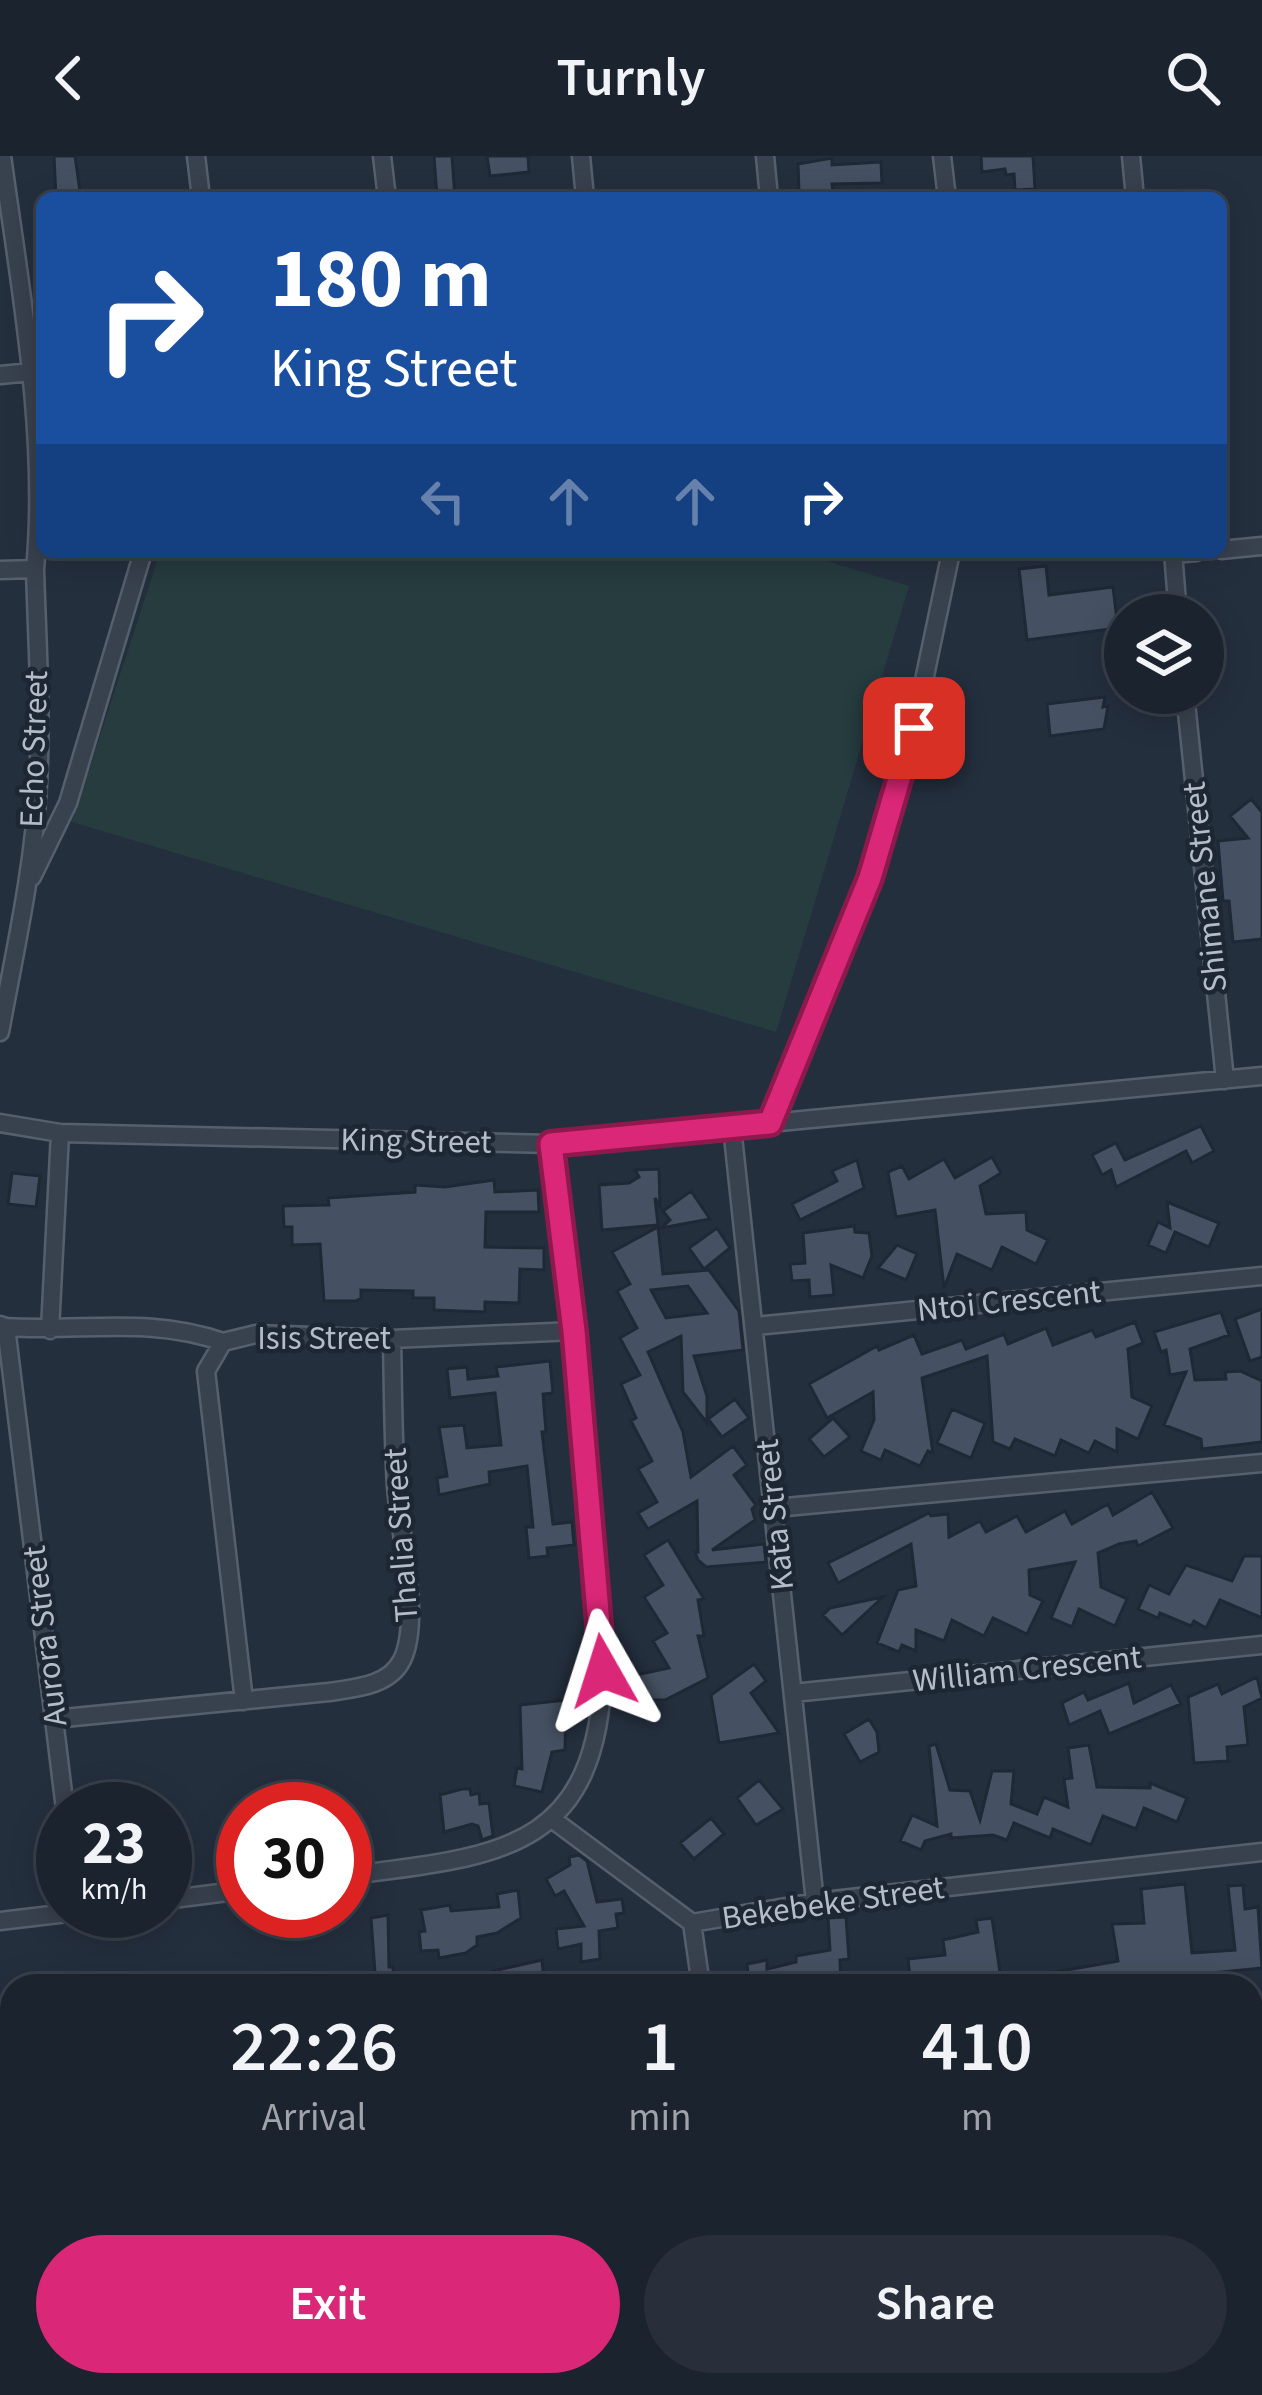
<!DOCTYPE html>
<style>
:root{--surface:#1b232e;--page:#282f3a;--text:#f1f3f6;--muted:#a0a4aa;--line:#39404a;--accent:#db2777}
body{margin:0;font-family:"Source Sans 3",sans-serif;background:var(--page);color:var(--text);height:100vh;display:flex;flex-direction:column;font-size:45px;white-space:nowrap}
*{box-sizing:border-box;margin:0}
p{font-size:39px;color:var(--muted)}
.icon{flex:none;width:66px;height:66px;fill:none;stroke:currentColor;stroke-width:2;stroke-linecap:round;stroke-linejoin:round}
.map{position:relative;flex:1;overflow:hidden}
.drawer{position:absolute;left:0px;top:1818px;width:1263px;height:423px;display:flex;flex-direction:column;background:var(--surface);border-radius:36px 36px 0 0;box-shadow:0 6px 30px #0003,0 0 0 3px var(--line)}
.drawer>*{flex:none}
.banner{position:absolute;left:36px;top:36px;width:1191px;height:366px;border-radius:18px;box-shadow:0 6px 30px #0003,0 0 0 3px var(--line);background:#1a4fa0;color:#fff;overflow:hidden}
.controls{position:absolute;left:1104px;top:438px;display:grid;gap:24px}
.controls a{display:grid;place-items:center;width:120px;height:120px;border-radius:50%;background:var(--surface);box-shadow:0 6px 30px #0003,0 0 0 3px var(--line);font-size:60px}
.speed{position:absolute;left:36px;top:1626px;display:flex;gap:24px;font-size:60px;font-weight:700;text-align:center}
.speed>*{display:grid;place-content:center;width:156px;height:156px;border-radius:50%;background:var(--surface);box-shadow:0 6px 30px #0003,0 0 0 3px var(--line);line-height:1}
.speed small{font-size:30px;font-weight:400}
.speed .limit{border:18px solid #d22;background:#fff;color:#111}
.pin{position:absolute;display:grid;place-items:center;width:102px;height:102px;color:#fff;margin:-51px;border-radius:24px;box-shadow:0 6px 18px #0006}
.me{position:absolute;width:132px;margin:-66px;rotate:354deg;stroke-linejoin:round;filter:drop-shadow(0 0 9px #0008)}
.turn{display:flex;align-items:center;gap:42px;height:252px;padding:0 36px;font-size:54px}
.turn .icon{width:156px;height:156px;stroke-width:2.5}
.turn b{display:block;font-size:84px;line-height:102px}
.lanes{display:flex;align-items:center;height:114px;padding:0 36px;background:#0003;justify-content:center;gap:60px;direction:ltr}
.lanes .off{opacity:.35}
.eta{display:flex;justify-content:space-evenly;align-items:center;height:204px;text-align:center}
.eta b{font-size:72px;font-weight:600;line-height:84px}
.cta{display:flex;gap:24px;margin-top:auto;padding:24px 36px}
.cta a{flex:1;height:138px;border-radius:72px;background:var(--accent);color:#fff;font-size:48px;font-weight:600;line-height:138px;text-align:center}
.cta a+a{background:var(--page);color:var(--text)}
header{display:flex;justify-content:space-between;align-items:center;height:156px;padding:0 36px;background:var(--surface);font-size:54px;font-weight:600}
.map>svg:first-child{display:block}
.green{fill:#263c3f}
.building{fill:#455162;stroke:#1f2835;stroke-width:3;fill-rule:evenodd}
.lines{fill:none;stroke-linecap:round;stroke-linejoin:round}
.street-casing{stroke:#565f6c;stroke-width:21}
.street{stroke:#38414e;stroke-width:16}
.route-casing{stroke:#8e194d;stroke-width:30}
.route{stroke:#db2777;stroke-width:21}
.labels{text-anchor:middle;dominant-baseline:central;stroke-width:9;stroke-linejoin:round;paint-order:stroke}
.street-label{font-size:33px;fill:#b4bcc9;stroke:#1d2633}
</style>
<header><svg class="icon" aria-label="back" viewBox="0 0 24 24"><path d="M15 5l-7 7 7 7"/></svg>Turnly<svg class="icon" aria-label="search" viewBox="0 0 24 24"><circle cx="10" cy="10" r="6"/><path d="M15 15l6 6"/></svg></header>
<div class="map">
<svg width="1262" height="2239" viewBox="0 0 1262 2239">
<rect width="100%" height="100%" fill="#242f3e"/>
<path class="green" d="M160,396H797L909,430L776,876L72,666Z"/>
<path class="building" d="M54,0H75L81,42H56Z
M434,0H452L455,42H437Z
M487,0H528L529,16L490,20Z
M981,0H1033L1035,33L1015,34L1014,18L1006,19L1005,13L982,16Z
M832,2V9L881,6L882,27L832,28L833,36L799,37L798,8Z
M1046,410L1049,439L1113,431L1118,472L1027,484L1019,413Z
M1105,541L1103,551L1108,550L1104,573L1050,580L1047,548Z
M1251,643L1262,656V783L1233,786L1229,745H1223L1218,685L1248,682L1230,660Z
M1201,970L1214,995L1192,1007L1186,995L1116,1031L1111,1014L1102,1019L1092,999L1116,987L1125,1004Z
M992,1001L1001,1017L980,1030L986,1058L1026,1056L1027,1074L1048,1084L1036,1108L1002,1091L992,1114L957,1098L944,1132L935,1054L896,1061L888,1016L902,1010L909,1023L944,1003L955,1022Z
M857,1004L864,1032L800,1064L792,1048L837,1025L832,1015Z
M659,1013L660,1050L655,1042L658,1069L602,1074L599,1029L629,1027L639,1021L635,1014Z
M12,1017L40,1020L36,1051L8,1048Z
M494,1024L495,1036L538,1034L539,1056H486L485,1091L544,1092V1114L520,1113L519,1147L485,1146V1156L434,1154V1142H413V1135L361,1134V1142L356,1145H324L320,1088L292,1089V1071H284L283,1050L329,1049L328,1042L415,1036V1029L445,1031Z
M691,1035L710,1063L661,1072L670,1064L663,1055Z
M1167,1046L1219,1067L1209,1091L1175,1076L1166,1097L1148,1089L1158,1066L1170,1072Z
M854,1070L855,1076L869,1077L872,1100L863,1122L831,1109L834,1139L810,1141L809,1124L792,1125L790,1108L805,1107L803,1077Z
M658,1071L663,1118L709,1114L739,1155L743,1194L694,1200L707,1240V1267L683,1236L681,1180L648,1196L683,1276L691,1321L733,1290L747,1309L734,1319L756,1349L752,1353L755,1364L712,1394L764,1388L766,1406L706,1411L698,1404L695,1396H698L697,1345L648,1373L638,1357L657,1346L638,1313L652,1305L631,1265L636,1262L621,1228L640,1219L620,1182L637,1172L617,1135L630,1128L612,1096ZM688,1130L707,1157L666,1162L651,1134Z
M717,1072L730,1092L704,1113L689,1092Z
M897,1089L917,1098L906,1124L878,1112Z
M1262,1153V1201L1250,1205L1235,1163Z
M1221,1156L1229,1179L1190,1193L1195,1224L1226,1223L1225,1216L1240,1215L1262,1225V1286L1202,1293L1201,1283L1164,1269L1186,1216L1170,1219L1166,1194L1161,1196L1154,1176Z
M1135,1166L1143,1187L1128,1193L1132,1241L1152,1250L1138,1283L1117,1273V1296L1095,1285L1089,1297L1061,1284L1055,1300L1015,1283L1010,1293L993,1286L987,1200L922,1222L933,1297L928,1295L920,1310L885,1294L881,1304L861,1295L874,1264L873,1236L827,1262L809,1228L877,1190L879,1194L914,1179L922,1198L962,1184L966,1193L1004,1178L1008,1188L1046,1172L1053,1189L1092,1174L1096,1181Z
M550,1205L553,1237L543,1238L546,1276H542L553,1368L572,1366L574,1389L547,1392L548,1400L529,1402L526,1371H533L527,1310L489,1316L490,1328L439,1339L437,1322L447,1320L439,1271L464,1269L467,1292L501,1289L495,1237L450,1242L447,1213L467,1211L468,1223L498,1220L496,1211Z
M735,1243L749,1262L722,1281L708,1263Z
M952,1253L985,1267L971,1302L937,1287Z
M833,1262L850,1281L824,1301L809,1283Z
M1152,1336L1173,1372L1138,1390L1136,1385L1119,1388L1098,1397L1101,1431L1127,1443L1115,1470L1079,1453L1072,1471L1051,1462L1075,1406L1029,1414L1030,1439L1043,1445L1027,1478L993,1462L984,1480L952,1464L944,1485L916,1474V1495L902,1489L899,1496L877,1487L898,1434L916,1430L911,1388L838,1427L828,1407L929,1357L931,1360L948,1358L949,1381L980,1365L986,1376L1017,1360L1026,1376L1065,1355L1072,1368L1108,1348L1113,1359Z
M668,1384L704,1443L698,1444L704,1480H698L708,1522L665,1544H648L631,1520L669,1512L653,1485L667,1477L644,1441L663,1429L644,1399Z
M1244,1400H1262V1462L1220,1444L1206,1472L1194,1465L1191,1470L1160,1457L1158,1462L1138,1453L1149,1429L1169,1438L1186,1409L1232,1425Z
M883,1441L842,1479L823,1459L830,1452Z
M754,1508L766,1525L751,1537L779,1577L719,1587L711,1539Z
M1257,1521L1262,1542L1244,1551L1248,1589L1227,1591L1228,1605L1194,1607L1188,1541L1218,1528L1222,1538Z
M1129,1527L1134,1547L1171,1529L1181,1548L1109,1578L1100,1555L1069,1569L1062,1547L1084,1536L1088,1544Z
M566,1544L565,1594L552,1596L542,1636L514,1630L517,1612L522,1613L520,1549Z
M869,1563L877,1576L879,1596L860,1606L844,1578Z
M936,1588L950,1634L970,1635L980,1664L992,1615H1014L1011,1648L1037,1658L1044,1641L1068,1651L1064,1623L1072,1622L1068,1592L1089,1589L1097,1631L1150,1632V1627L1187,1642L1177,1666L1144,1652L1136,1673L1103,1660L1091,1689L1053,1673L1050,1682L1014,1667L1007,1684L993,1679L951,1682V1678L925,1685L921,1694L900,1685L912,1659L937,1670L929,1590Z
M759,1624L783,1653L756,1669L737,1642Z
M462,1633H470L471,1639L479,1637L480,1648L489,1647L493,1680L482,1684L478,1670L472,1668L444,1676L440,1639Z
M711,1662L724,1678L694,1703L680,1687Z
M579,1699L587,1705L597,1746L622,1743L624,1757L616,1758L618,1772L599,1775L600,1803L581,1806V1788L558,1793L556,1773L584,1770L564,1735L555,1740L546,1723L570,1709L569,1701Z
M1185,1728L1192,1797L1235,1794L1228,1730L1243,1729L1245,1753L1258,1751L1262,1812L1181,1820V1830H1022L1021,1822L1118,1805L1112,1768L1144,1767L1141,1733Z
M518,1734L521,1762L497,1777L477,1781V1789L466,1797L439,1802L438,1794L421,1795L419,1776L425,1775L421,1754L450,1749L451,1755L499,1751L497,1738Z
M388,1759L389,1811H393L394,1830H376L371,1762Z
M846,1761L849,1803L840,1804L841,1830H820V1825L784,1830L783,1826L727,1830L726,1823L748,1818L747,1808L767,1804V1813L796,1806V1800L830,1794L828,1762Z
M992,1762L1002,1830H920L919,1821L910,1822L908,1803L945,1799L943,1784L978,1776L976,1764Z
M542,1804L544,1824L495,1830L493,1815Z"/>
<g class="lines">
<defs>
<path id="street" d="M2,0C20,132 48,281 35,413
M196,0L201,42
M382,0L387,42
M581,0L585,42
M765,0L769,42
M942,0L947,42
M1131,0L1135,42
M0,219L41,215
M1221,394L1262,390
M1173,396L1178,459
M1173,398L1197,396
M0,414L35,413C37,484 42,557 38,628C34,711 15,794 0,876
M1185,537L1225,924
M32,721L68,647L143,396
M0,967L60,977L551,988L1262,920
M771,967L870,722L914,572L951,396
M732,971L815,1746
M0,1169L6,1171L65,1653
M756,1170L1262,1120
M6,1171C83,1176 149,1160 223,1186
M50,1174L60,977
M775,1352L1262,1307
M793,1537L1262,1489
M244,1545L206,1215L223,1186L256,1178L392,1183L574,1175
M54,1563L329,1536C355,1532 389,1530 402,1504C422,1463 399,1376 396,1330C393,1281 393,1232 392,1183
M552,1663L692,1767L815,1746L1262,1696
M345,1720C494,1700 597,1699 603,1515L574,1175L551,988
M165,1744L243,1734
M0,1765L84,1755
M692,1767L701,1830
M1251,1887L1262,1885
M0,1940L12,1939
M1251,2072L1262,2071
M111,2229L112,2239
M270,2229L271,2239
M423,2229L424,2239
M741,2229L742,2239"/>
</defs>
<use href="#street" class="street-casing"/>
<use href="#street" class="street"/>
</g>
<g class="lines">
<defs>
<path id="route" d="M603,1515L574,1175L551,988L770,967L870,722L914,572"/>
</defs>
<use href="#route" class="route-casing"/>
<use href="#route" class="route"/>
</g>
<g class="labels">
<g class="street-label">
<text transform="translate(34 593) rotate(-88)">Echo Street</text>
<text transform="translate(1205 731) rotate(-96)">Shimane Street</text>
<text transform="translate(416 985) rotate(1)">King Street</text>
<text transform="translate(1009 1145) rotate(-6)">Ntoi Crescent</text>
<text x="324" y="1182">Isis Street</text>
<text transform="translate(775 1359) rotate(-96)">Kata Street</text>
<text transform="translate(401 1379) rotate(-94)">Thalia Street</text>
<text transform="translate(45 1480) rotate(-97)">Aurora Street</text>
<text transform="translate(1027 1513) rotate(-6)">William Crescent</text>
<text transform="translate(833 1747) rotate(-8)">Bekebeke Street</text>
</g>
</g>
</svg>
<div class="controls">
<a><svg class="icon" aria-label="layers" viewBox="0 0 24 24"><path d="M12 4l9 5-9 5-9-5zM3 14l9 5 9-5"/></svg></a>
</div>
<div class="speed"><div>23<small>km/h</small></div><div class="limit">30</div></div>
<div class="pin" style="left:914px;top:572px;background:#d93025"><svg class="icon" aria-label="arrive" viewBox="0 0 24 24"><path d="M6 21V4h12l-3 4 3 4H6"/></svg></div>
<svg class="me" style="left:603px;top:1515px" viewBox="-20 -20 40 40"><path d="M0-17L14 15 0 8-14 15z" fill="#db2777" stroke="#fff" stroke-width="4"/></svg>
<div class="banner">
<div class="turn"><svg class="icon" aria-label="right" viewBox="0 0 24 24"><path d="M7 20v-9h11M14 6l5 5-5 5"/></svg><div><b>180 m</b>King Street</div></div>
<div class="lanes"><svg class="icon off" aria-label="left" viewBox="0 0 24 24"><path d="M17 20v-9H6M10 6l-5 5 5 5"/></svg><svg class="icon off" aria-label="ahead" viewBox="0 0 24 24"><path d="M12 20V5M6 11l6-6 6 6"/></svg><svg class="icon off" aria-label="ahead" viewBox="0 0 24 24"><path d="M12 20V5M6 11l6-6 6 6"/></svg><svg class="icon" aria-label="right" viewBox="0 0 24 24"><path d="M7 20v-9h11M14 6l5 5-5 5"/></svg></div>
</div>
<section class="drawer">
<div class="eta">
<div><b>22:26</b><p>Arrival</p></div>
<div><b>1</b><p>min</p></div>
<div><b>410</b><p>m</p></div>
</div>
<div class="cta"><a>Exit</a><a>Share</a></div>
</section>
</div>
